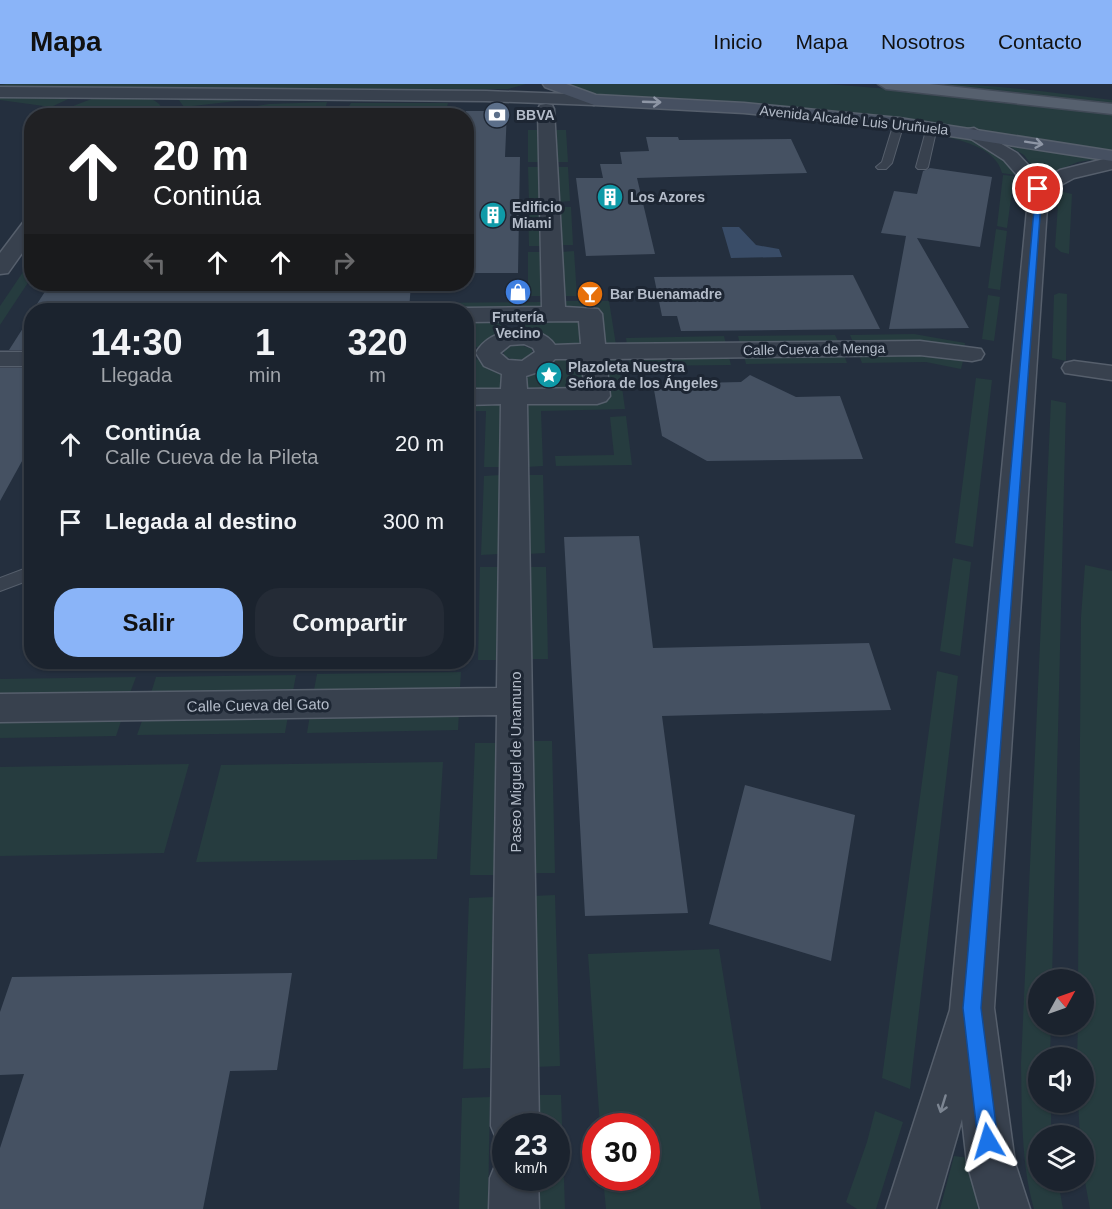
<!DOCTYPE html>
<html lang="es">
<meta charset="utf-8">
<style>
:root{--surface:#1b232e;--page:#242b36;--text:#f1f3f6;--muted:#a0a4aa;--line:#39404a;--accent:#8ab4f8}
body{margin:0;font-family:Helvetica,sans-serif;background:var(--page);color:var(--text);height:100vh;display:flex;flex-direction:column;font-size:22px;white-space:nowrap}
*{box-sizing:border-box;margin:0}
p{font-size:20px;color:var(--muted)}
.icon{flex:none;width:33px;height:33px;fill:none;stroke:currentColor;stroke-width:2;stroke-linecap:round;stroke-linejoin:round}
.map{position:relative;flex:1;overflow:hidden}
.side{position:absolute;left:24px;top:219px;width:450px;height:366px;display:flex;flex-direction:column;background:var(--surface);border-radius:24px;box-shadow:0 2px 4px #0004,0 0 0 2px var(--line)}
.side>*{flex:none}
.guide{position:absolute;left:24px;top:24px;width:450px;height:183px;border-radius:24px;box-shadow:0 2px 4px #0004,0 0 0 2px var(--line);background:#202124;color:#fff;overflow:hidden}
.needle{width:39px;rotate:50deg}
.fabs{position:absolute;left:1028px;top:885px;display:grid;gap:12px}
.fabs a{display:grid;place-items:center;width:66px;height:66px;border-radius:50%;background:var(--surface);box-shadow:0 2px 4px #0004,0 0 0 2px var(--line);font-size:30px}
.speed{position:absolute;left:492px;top:1029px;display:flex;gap:12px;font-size:30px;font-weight:700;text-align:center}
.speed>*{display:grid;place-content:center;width:78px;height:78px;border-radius:50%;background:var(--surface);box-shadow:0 2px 4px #0004,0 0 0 2px var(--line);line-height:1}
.speed small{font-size:15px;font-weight:400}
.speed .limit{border:9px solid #d22;background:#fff;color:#111}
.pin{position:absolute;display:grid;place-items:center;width:51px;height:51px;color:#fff;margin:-26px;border:3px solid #fff;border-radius:50%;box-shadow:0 2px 6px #0007}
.me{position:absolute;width:66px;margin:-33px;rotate:353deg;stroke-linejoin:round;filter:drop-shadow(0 0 4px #0008)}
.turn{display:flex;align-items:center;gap:21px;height:126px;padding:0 30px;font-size:27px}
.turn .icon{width:78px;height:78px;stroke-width:2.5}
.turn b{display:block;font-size:42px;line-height:51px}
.lanes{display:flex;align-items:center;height:57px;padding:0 30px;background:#0003;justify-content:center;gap:30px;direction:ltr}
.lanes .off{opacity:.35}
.eta{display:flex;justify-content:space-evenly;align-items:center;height:102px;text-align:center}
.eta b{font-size:36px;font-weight:600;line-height:42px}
.primary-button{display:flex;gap:12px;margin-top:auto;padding:12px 30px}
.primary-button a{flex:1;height:69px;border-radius:24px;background:var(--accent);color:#111;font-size:24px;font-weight:600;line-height:69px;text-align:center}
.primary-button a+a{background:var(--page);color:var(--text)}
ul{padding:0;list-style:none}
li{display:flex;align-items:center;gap:18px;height:78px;padding:0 30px}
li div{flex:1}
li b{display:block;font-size:22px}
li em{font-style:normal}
header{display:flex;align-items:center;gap:36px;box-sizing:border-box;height:84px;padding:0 30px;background:var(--accent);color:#111}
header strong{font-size:28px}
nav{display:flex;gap:33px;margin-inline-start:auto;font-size:21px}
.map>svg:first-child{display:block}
.green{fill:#263c3f}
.water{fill:#394c67}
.building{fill:#455162}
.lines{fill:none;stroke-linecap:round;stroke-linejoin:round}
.lane-casing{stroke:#565f6c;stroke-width:2}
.street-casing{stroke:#565f6c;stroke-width:3}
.secondary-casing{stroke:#565f6c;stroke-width:3}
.primary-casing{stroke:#414a57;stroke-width:3}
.lane{fill:#38414e;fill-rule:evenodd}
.street{fill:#38414e;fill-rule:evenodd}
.secondary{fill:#465061;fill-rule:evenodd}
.primary{fill:#56606e;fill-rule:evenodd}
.oneway{stroke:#8e96a5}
.oneway2{stroke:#7c8592}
.route{fill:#1a73e8;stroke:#114b97;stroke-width:1.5}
.labels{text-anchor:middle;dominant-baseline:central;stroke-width:6;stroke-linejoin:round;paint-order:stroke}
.far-poi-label{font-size:14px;font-weight:bold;fill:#b4bcc9;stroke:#1d2633;text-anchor:start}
.far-street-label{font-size:14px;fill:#b4bcc9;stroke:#1d2633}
.street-label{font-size:15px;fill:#b4bcc9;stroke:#1d2633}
</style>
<header>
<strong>Mapa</strong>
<nav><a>Inicio</a><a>Mapa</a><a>Nosotros</a><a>Contacto</a></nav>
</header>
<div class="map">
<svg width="1112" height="1125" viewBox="0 0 1112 1125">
<rect width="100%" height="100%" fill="#242f3e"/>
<path class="green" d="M526,0L508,5L0,4V1L6,0Z
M562,0H827L915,7L1112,30V66L898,35L615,13L590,9Z
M937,0C995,0 1054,9 1112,16V20Z
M0,11H77L51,23L0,16Z
M114,12C129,13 154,9 162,24H68L94,14Z
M176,12L270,13L184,23Z
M327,18L326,22L289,23L222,31H201L269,20Z
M351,19H448L447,23L349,22Z
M528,46H539V78H528Z
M555,46H566L568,78H556Z
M937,48C964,54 1004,61 1015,91L1002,89C996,63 958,55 936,51Z
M1004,59L1103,74L1078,78L1046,91L1038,90L1024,71Z
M528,83H539L540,118H529Z
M557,83H568L570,117L559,118Z
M1003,91L1014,92L1007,144L997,142Z
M1059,107L1072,110L1069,170L1061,168L1055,163Z
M528,123H540L541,162H529Z
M559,123H571L573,161H561Z
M996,145L1007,147L1000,206L988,204Z
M574,167L577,212H563L561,168Z
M528,168H541L542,212H528Z
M31,183V194L0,241V222L23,188Z
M1059,209L1067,210L1066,277L1052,274L1054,211Z
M988,211L1000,213L994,257L982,255Z
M564,217H609L616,261L602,262L598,224H564Z
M542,218L543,224L423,226L424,219Z
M578,235L580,262H553L525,249L524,236Z
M466,236H503V250L482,263H467Z
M914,250L965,259L964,266L853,258L850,251Z
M835,251L839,259L740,260L738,252Z
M724,252L726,260L627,261L626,254Z
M518,260L532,265V271L517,277L504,272V265Z
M919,270L963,277L961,285L926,278L862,279L859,271Z
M844,271L847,279L746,280L744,272Z
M729,273L731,281L630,282L629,274Z
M581,274L583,303L525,304V289L553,275Z
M604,274H618L625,325L541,327L543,382L526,383L525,318L608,316Z
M482,275L502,288V304L467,305L466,276Z
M976,294L992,296L973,463L955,459Z
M1051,316L1066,319L1052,895L1038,896V940L1051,941L1050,973L1038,974V1018L1051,1019V1051L1038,1052V1096L1058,1097L1063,1125H1034C1021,1079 1022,1028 1021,980Z
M466,318H502L501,383H484L486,327H467Z
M626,332L632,381L556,382L555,372L614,371L610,333Z
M500,391L499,470L481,471L484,392Z
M526,391H543L545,469L527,470Z
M953,474L971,478L960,572L940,567Z
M1085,481L1112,487V1125H1090L1083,1087V1052L1080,1051L1078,1019L1083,1018V974L1077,973L1078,941L1083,940V896L1078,895L1081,533Z
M480,483H498L497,576H478Z
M528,483H546L548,575H529Z
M937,587L958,592L910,1005L882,994Z
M461,588L460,604L314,606L317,590Z
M296,591L293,607L151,609L156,593Z
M136,593L130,609L0,612V595Z
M459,628L458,646L307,649L310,631Z
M288,632L285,649L137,651L143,634Z
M122,634L116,652L0,654V637Z
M530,657H552L555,789H531Z
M475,659H496L494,791H470Z
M443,678L437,775L196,778L221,681Z
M189,680L164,769L0,772V683Z
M555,811L560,982L534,983L532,812Z
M493,813L490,984L463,985L469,814Z
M719,865L761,1125H606L603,1094H646V1042H600L588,870Z
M535,1011H561L565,1125H535V1094H556V1042H535Z
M490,1013L488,1125H459L462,1014Z
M875,1027L903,1038L876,1125H857L846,1118L867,1058Z
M954,1072L969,1074L978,1125H940Z"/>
<path class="water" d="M722,143H739L756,161L779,165L782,173L731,174Z"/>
<path class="building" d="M466,27H507L505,73H520L518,189H466Z
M646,53H678L679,56L791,55L807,89L637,94L655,170L586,172L576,94H603L600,80H622L620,68L649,67Z
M930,84L992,93L980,163L917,154L969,244L889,245L906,152L881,149L894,107L917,110L923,87Z
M853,191L880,245L681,247L677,232H662L654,193Z
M50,200H411L409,226H33Z
M32,230V266H9Z
M0,284H32V359L0,417Z
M750,291L796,313L840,312L863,375L707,377L662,352L653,300L741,298Z
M639,452L653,564L869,559L891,626L662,632L688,829L585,832L564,453Z
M745,701L855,731L831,877L709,840Z
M292,889L277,986L230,987L203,1125H0V1064L24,990L0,991V928L12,893Z"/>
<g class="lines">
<defs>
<path id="lane" d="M899,36L904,39L892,79L886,85H878L876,83L882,78L894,39Z
M932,40L937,43L928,83L926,85H918L916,83L927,43Z
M32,482V495L0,507V494Z"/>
<path id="street" d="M0,3L486,7L594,11L602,16L594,21L486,17L0,13Z
M546,20L552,21L554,25L565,223L598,225L602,230L605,260L920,257L981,265L984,270L981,275L972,277L920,271L606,275L610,312L606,317L597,320H527L539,1042H506V1062L498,1059L491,1042L497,631L0,638V610L497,604L501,320L466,321V305H501L502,290L484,282L476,269C489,243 538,236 555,261L581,260L579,237L466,238V226H458L466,224L542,223L538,25L540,21ZM524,260L533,264L535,268L522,277L508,276L500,269L510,261ZM555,275H582L584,304L527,305L526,292L544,286Z
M974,44L1017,69L1042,96L1060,86L1112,73V85L1074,94L1048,108L994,924L1015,1079L1030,1125H980L967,1079L962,1035L936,1125H886L950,926L1029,105L1004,76L968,53L965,49L968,45Z
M32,134V155L8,189L0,190V169L25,136Z
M0,268H32V282H0Z
M1074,277L1112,282V296L1065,289L1062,284L1065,279Z
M506,1073V1094H538L539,1125H489L490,1094L497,1077Z"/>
<path id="secondary" d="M543,0H566L596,11L744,19L899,34L1112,67V77L899,44L744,29L594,21L545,3Z"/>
<path id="primary" d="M878,0H930L1112,20V30L886,5Z"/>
</defs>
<use href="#lane" class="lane-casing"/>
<use href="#street" class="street-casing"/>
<use href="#secondary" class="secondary-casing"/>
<use href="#primary" class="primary-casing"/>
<use href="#lane" class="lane"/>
<use href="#street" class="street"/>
<use href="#secondary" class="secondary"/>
<use href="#primary" class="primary"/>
</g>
<defs><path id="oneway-shaft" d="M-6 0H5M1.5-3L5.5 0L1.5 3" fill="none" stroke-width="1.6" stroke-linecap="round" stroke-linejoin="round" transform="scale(1.5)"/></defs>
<g class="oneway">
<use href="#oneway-shaft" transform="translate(652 18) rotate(2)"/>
<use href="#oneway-shaft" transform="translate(1034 59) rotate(9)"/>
</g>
<use class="oneway2" href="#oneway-shaft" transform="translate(943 1020) rotate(107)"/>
<path class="route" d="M1036,103L1042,105L981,924L998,1057L995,1064L988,1067L981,1064L978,1057L963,924Z"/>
<defs>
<symbol id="bank-disc" viewBox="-11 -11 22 22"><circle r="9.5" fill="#5c6f8a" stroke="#1d2633"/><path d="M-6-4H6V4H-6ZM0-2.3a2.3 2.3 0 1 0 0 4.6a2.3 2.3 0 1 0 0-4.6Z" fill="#fff"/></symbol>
<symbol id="building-disc" viewBox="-11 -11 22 22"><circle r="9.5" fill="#0f9aa8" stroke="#1d2633"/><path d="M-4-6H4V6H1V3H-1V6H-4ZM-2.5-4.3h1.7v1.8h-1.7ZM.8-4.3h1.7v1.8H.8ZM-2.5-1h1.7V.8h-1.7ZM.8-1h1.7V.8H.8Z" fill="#fff"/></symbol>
<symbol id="shop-disc" viewBox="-11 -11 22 22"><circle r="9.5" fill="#3f7fe0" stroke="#1d2633"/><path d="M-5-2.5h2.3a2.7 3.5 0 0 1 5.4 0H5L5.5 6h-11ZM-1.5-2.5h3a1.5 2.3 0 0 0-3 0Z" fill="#fff"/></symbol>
<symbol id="bar-disc" viewBox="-11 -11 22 22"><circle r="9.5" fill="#e8710a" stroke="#1d2633"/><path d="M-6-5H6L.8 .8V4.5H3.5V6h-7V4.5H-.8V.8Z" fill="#fff"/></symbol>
<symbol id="sight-disc" viewBox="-11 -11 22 22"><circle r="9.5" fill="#0f9aa8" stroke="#1d2633"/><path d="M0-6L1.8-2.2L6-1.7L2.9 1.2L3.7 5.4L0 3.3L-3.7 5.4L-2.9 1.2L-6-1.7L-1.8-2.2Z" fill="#fff"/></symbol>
</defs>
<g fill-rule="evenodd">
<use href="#bank-disc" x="482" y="16" width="30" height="30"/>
<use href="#building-disc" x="595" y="98" width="30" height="30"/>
<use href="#building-disc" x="478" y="116" width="30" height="30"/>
<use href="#shop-disc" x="503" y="193" width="30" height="30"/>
<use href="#bar-disc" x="575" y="195" width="30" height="30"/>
<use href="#sight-disc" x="534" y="276" width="30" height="30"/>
</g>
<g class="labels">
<g class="far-poi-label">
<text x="516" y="31">BBVA</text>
<text x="630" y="113">Los Azores</text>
<text x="512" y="123">Edificio<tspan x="512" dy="16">Miami</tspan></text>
<text x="610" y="210">Bar Buenamadre</text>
<text x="518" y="233" text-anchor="middle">Frutería<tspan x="518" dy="16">Vecino</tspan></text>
<text x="568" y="283">Plazoleta Nuestra<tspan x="568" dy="16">Señora de los Ángeles</tspan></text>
</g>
<g class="far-street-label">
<text transform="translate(854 36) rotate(6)">Avenida Alcalde Luis Uruñuela</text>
<text transform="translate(814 265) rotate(-1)">Calle Cueva de Menga</text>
</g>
<g class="street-label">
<text transform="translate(258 621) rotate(-1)">Calle Cueva del Gato</text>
<text transform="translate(515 678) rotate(-90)">Paseo Miguel de Unamuno</text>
</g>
</g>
</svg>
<div class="fabs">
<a><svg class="needle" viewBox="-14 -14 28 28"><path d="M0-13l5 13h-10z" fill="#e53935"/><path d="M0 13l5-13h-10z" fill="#a0a4aa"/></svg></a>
<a><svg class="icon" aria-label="sound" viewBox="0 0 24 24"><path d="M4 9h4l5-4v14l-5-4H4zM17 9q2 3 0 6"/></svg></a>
<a><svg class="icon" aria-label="layers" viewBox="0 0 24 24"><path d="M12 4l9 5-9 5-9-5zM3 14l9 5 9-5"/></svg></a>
</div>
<div class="speed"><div>23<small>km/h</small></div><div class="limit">30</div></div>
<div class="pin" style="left:1038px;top:105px;background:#d93025"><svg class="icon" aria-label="arrive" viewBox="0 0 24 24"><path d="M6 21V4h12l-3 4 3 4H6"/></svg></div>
<svg class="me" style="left:988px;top:1057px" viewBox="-20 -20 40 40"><path d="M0-17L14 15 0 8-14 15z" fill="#1a73e8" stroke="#fff" stroke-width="4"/></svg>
<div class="guide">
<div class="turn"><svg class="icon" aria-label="ahead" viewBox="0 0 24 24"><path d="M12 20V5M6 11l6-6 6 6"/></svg><div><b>20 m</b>Continúa</div></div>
<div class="lanes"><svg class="icon off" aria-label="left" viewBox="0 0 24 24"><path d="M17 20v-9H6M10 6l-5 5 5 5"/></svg><svg class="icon" aria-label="ahead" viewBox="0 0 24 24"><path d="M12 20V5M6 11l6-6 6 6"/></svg><svg class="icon" aria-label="ahead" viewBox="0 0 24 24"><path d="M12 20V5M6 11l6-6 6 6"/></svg><svg class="icon off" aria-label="right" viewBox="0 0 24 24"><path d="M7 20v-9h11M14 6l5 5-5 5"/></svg></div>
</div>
<section class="side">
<div class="eta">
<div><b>14:30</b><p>Llegada</p></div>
<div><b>1</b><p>min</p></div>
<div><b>320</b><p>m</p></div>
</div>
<ul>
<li><svg class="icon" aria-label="ahead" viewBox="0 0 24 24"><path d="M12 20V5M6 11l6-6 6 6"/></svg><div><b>Continúa</b><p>Calle Cueva de la Pileta</p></div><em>20 m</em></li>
<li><svg class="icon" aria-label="arrive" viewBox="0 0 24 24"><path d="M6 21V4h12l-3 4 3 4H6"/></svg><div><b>Llegada al destino</b></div><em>300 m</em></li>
</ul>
<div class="primary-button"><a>Salir</a><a>Compartir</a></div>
</section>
</div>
